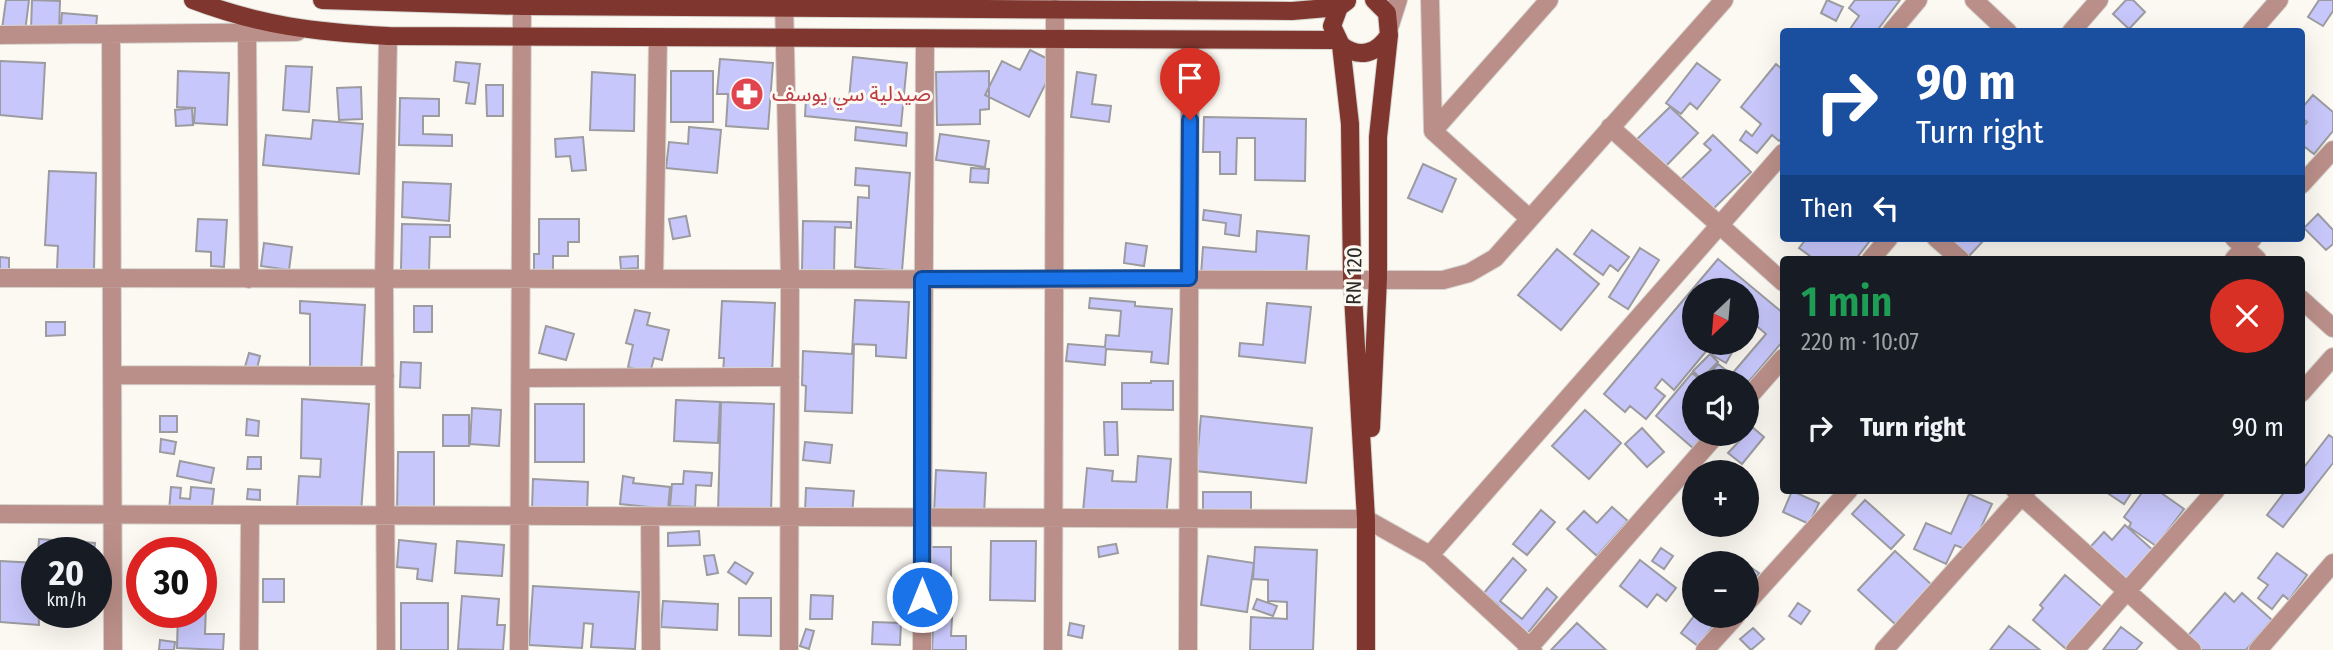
<!DOCTYPE html>
<meta charset="utf-8">
<style>
:root{--surface:#171b24;--page:#242831;--text:#f1f3f6;--muted:#9ea1a6}
body{margin:0;font-family:"Fira Sans Condensed","Noto Sans Arabic",sans-serif;background:var(--page);color:var(--text);height:100vh;display:flex;flex-direction:column;font-size:26px;white-space:nowrap}
*{box-sizing:border-box;margin:0}
p{font-size:23px;color:var(--muted)}
.icon{flex:none;width:38px;height:38px;fill:none;stroke:currentColor;stroke-width:2;stroke-linecap:round;stroke-linejoin:round}
.map{position:relative;flex:1;overflow:hidden}
.panel{position:absolute;left:1780px;top:256px;width:525px;height:238px;display:flex;flex-direction:column;background:var(--surface);border-radius:7px;box-shadow:0 7px 28px #0002}
.panel>*{flex:none}
.banner{position:absolute;left:1780px;top:28px;width:525px;height:214px;border-radius:7px;box-shadow:0 7px 28px #0002;background:#1a4fa0;color:#fff;overflow:hidden}
.needle{width:46px;rotate:206deg}
.tools{position:absolute;left:1682px;top:278px;display:grid;gap:14px}
.tools a{display:grid;place-items:center;width:77px;height:77px;border-radius:50%;background:var(--surface);box-shadow:0 7px 28px #0002;font-size:35px}
.speed{position:absolute;left:21px;top:537px;display:flex;gap:14px;font-size:35px;font-weight:700;text-align:center}
.speed>*{display:grid;place-content:center;width:91px;height:91px;border-radius:50%;background:var(--surface);box-shadow:0 7px 28px #0002;line-height:1}
.speed small{font-size:18px;font-weight:400}
.speed .limit{border:10px solid #d22;background:#fff;color:#111}
.pin{position:absolute;display:grid;place-items:center;width:60px;height:60px;color:#fff;margin:-72px -30px;border-radius:50% 50% 50% 0;rotate:-45deg;box-shadow:0 0 7px #0007}
.pin .icon{rotate:45deg}
.me{position:absolute;width:77px;margin:-38px;rotate:0deg;stroke-linejoin:round;filter:drop-shadow(0 0 5px #0008)}
.turn{display:flex;align-items:center;gap:24px;height:147px;padding:0 21px;font-size:32px}
.turn .icon{width:91px;height:91px;stroke-width:2.5}
.turn b{display:block;font-size:49px;line-height:60px}
.then{display:flex;align-items:center;height:66px;padding:0 21px;background:#0003;gap:14px;font-size:26px}
.round{display:grid;place-items:center;flex:none;width:74px;height:74px;border-radius:37px;background:var(--page)}
.overview{display:flex;align-items:center;justify-content:space-between;height:119px;padding:0 21px}
h1{font-size:42px;font-weight:600;line-height:52px;color:#1e9e55}
ul{padding:0;list-style:none}
li{display:flex;align-items:center;gap:21px;height:105px;padding:0 21px}
li div{flex:1}
li b{display:block;font-size:26px}
li em{font-style:normal}
.map>svg:first-child{display:block}
.building{fill:#c8c7fb;stroke:#9b9ba0;stroke-width:2}
.lines{fill:none;stroke-linecap:round;stroke-linejoin:round}
.minor-casing{stroke:#d6d4ce;stroke-width:20}
.tertiary-casing{stroke:#d6d4ce;stroke-width:20}
.primary-casing{stroke:#d6d4ce;stroke-width:20}
.minor{stroke:#bb8f89;stroke-width:18}
.tertiary{stroke:#bb8f89;stroke-width:18}
.primary{stroke:#7f362f;stroke-width:18}
.route-casing{stroke:#114b97;stroke-width:18}
.route{stroke:#1a73e8;stroke-width:12}
.labels{text-anchor:middle;dominant-baseline:central;stroke-width:6;stroke-linejoin:round;paint-order:stroke}
.health-label{font-size:21px;fill:#be3a42;stroke:#fcf9f3;text-anchor:start}
.street-label{font-size:21px;fill:#2b2a28;stroke:#fcf9f3}
</style>
<div class="map">
<svg width="2333" height="650" viewBox="0 0 2333 650">
<rect width="100%" height="100%" fill="#fcf9f3"/>
<path class="building" d="M6,0H29L25,32L2,29Z
M32,0L60,1L59,31L31,30Z
M1098,0H1197L1196,6Z
M1827,0L1843,7L1836,21L1821,13Z
M1855,0H1900L1876,32H1848L1859,16L1849,8Z
M2126,0H2133L2145,12L2129,29L2113,14Z
M2319,0H2333V11L2323,26L2308,17Z
M62,13L97,16L95,41L60,38Z
M1030,50L1056,63L1029,117L985,95L1002,61L1020,70Z
M853,57L907,63L901,126L805,116L806,98L849,99Z
M720,59L773,63L768,129L726,126L728,94H717Z
M0,61L45,63L42,119L0,115Z
M456,62L480,64L475,104L466,103L469,83L454,81Z
M1697,63L1720,80L1697,109L1690,103L1681,114L1666,103Z
M1776,64L1783,70V137L1779,141L1772,135L1757,153L1740,140L1746,131L1752,136L1761,124L1741,107Z
M286,66L312,67L309,112L283,110Z
M178,71L229,73L227,125L194,123L195,108L177,107Z
M671,71H713V122H671Z
M989,71V109L980,110V124L937,125L936,72Z
M592,72L635,75L634,131L590,130Z
M1077,72L1096,75L1092,104L1111,106L1109,122L1071,117Z
M486,85H503V116H487Z
M361,87L362,119L339,120L337,88Z
M2313,95L2333,112V131L2314,154L2301,144V129L2307,122L2301,117V109Z
M400,98L439,99V116H423V134L452,135V146L399,145Z
M1670,107L1698,133L1663,169L1634,142Z
M192,108L193,125L176,126L175,110Z
M1204,117L1306,119L1305,181L1255,180V138H1237L1236,174H1220V152H1203Z
M313,120L363,124L359,174L263,165L266,135L311,139Z
M689,127L721,130L717,173L666,168L669,142L688,144Z
M856,127L907,133L906,146L855,140Z
M940,134L989,141L985,167L936,160Z
M1713,135L1751,172L1708,214L1672,188L1711,150L1704,144Z
M583,137L586,170L572,171L570,156L556,157L555,139Z
M1423,164L1456,179L1442,212L1408,198Z
M856,168L910,173L902,271L855,267L858,197L869,198V186L855,185Z
M971,168L989,169L988,183L970,182Z
M49,171L96,173L94,270L57,269L58,246L45,245Z
M403,182L451,184L449,221L402,217Z
M1204,210L1241,215L1239,236L1225,234L1226,223L1203,220Z
M2318,214L2333,230V244L2326,250L2304,228Z
M686,216L690,236L673,239L669,219Z
M198,219L227,220L224,267L211,266V252L196,251Z
M539,219H579V242H568V256H553V270H534V254H539Z
M803,221L851,222V228L835,227L834,272L802,271Z
M402,224L450,225V237H430L429,271L401,270Z
M1592,230L1629,257L1618,271L1610,265L1603,275L1574,254Z
M1257,231L1309,236L1306,275L1255,271L1254,280L1201,275L1203,247L1256,252Z
M1807,238L1824,240L1872,238L1856,259H1814L1799,248Z
M1950,238H1986L1969,256Z
M264,243L292,247L289,270L261,266Z
M1126,243L1147,246L1144,266L1124,263Z
M1640,248L1659,260L1628,309L1609,297Z
M1557,249L1599,284L1561,330L1518,295Z
M638,256V268L621,269L620,257Z
M0,257L9,258V270H0Z
M1718,259L1783,313V341L1746,385V382H1725L1766,334L1746,317V290H1694V343H1713L1674,390L1662,379L1655,388L1665,396L1646,419L1630,406L1625,412L1604,394Z
M1090,298L1135,302V306L1172,309L1168,364L1151,362L1152,352L1106,349L1105,365L1066,361L1068,344L1105,347L1106,335L1119,336L1121,311L1089,308Z
M855,300L909,302L906,358L876,356V345L854,344L852,413L805,411L806,386L802,385L803,351L852,354Z
M300,301L365,305L361,374L310,371V314L300,313Z
M722,301L775,303L772,375L723,373L724,358H719Z
M1267,303L1311,307L1305,363L1239,356L1240,343L1263,345Z
M414,306H432V332H414Z
M635,310L650,313L647,325L669,330L662,360L654,358L650,373L628,367L633,345L626,343Z
M46,322H65V335L46,336Z
M546,326L574,334L566,360L539,353Z
M1719,343L1737,344L1726,363L1712,355Z
M249,353L260,356L256,373L244,370Z
M1710,354L1718,362L1701,379L1693,371Z
M401,362L421,363L420,388L400,387Z
M1718,364L1727,371L1718,382H1703Z
M1692,373L1703,382H1694V434H1705L1693,448L1656,416Z
M1151,381H1173V410L1122,409V383H1151Z
M302,399L369,404L361,513L297,508L299,476L320,477L321,459L301,458Z
M676,400L720,402L718,443L674,441Z
M721,402L774,404L771,513L718,512Z
M535,404H584V462H535Z
M472,408L501,410L499,446L470,444Z
M1585,410L1621,443L1589,479L1552,446Z
M443,415H469V446H443Z
M160,416H177V432H160Z
M1201,416L1312,428L1306,483L1196,471Z
M247,419L259,421L258,436L246,435Z
M1104,422H1117L1118,455H1105Z
M1750,425L1764,437L1742,464L1728,453L1746,434Z
M1642,428L1664,452L1647,467L1625,444Z
M2329,435L2333,438V463L2283,527L2267,515L2286,490H2301V471Z
M161,439L176,442L174,454L160,452Z
M805,442L832,445L830,463L803,460Z
M398,452H434V512L397,511Z
M1138,456L1171,459L1166,519L1083,512L1087,468L1113,471L1112,481L1136,482Z
M248,457H261V469H247Z
M180,461L214,468L211,483L177,476Z
M936,470L986,473L984,515L934,513Z
M684,471L712,473L711,486L696,485L695,507L670,506L672,484H683Z
M623,476L634,478L633,483L670,487L668,509L620,504Z
M533,479L588,482L587,512L532,509Z
M171,487L181,488L180,498L190,499L191,487L214,489L211,515L169,511Z
M806,488L854,491L852,514L805,511Z
M248,489L260,490V500L247,499Z
M2103,490H2130L2132,492L2124,504Z
M2144,490H2157L2184,509L2156,546L2129,527L2131,523L2124,517Z
M1792,491L1819,503L1809,524L1783,512Z
M1203,492H1251V516L1203,515Z
M1969,494L1992,504L1970,551L1955,545L1946,564L1914,549L1926,523L1951,534Z
M1865,500L1904,535L1891,549L1852,514Z
M1612,507L1628,521L1597,556L1567,529L1584,511L1597,523Z
M1541,510L1555,522L1527,555L1513,544Z
M2125,525L2155,552L2122,588L2084,554L2104,532L2112,540Z
M699,531L700,545L668,546V533Z
M39,539L95,543L94,553H38Z
M399,540L436,544L432,581L417,579L418,569L397,567Z
M457,541L504,545L502,576L455,573Z
M991,541H1036L1035,601L990,600Z
M1116,544L1118,553L1099,557L1098,547Z
M931,547H951V587H931Z
M1255,547L1317,550L1313,650H1250L1251,617L1287,619V602L1268,601V580L1253,579Z
M1661,548L1673,556L1664,569L1652,561Z
M1895,551L1932,585L1895,624L1858,590Z
M2277,553L2307,575L2289,600L2283,595L2272,609L2258,598L2268,585L2258,578Z
M714,555L718,573L707,575L704,556Z
M1208,556L1254,563L1247,612L1201,605Z
M1513,558L1526,570L1500,601L1522,619L1547,588L1557,597L1527,634L1497,609L1499,606L1484,593Z
M1640,560L1676,588L1666,601L1657,594L1647,607L1620,586Z
M0,561L37,563L39,625L0,622Z
M735,562L753,573L746,584L728,572Z
M1746,564L1759,573L1749,588L1746,586Z
M2065,575L2102,607L2066,649L2033,620L2043,608L2040,605Z
M263,579H284V602H263Z
M533,586L639,592L635,649L591,647L593,624L584,623L582,648L529,645Z
M2225,593L2234,602L2242,593L2272,620L2246,650H2197L2185,639Z
M811,595L833,596L832,619H810Z
M462,596L499,599L497,625H505L503,650L458,649Z
M739,598H771V636L739,635Z
M1257,599L1277,606L1273,616L1253,609Z
M934,600L953,601L951,636H966V650H932Z
M663,601L718,604L717,630L661,627Z
M401,603H448V650H401Z
M1798,603L1810,611L1801,624L1789,616Z
M201,604H206L205,634H224L223,650L177,648L178,612H201Z
M1694,616H1711L1717,621L1698,646L1681,633Z
M873,622L901,623L900,645L872,644Z
M1070,623L1084,626L1082,638L1068,635Z
M1577,623L1606,650H1551Z
M2009,626L2040,650H1990Z
M2121,627L2142,643L2136,650H2103Z
M1753,628L1764,639L1751,650L1740,639Z
M806,629L814,631L809,649L800,646Z
M160,640L175,642L174,650H159Z"/>
<g class="lines">
<defs>
<path id="minor" d="M784,0L790,280L789,650
M1430,0L1433,131L1529,218
M1974,0L2008,32
M247,32L249,279
M1891,32L1918,0
M2071,32L2099,0
M2251,32L2279,0
M111,34L113,650
M0,35L297,32
M1610,127L1783,282
M1433,131L1549,0
M2301,185L2333,150
M1936,238L1960,259
M2234,238L2257,259
M1871,259L1889,238
M2234,259L2253,238
M0,278L1443,280L1469,273L1495,258L1724,0
M654,279L658,38
M2301,299L2333,328
M113,375L385,376
M521,378L790,377
M2301,393L2333,357
M1746,400L1783,358
M2015,490L2192,650
M0,514L1366,519L1430,555L1533,650
M650,517L651,650
M1430,555L1783,153
M1746,604L1849,490
M249,650L250,515
M386,650L384,279L388,36
M519,650L522,6
M922,650L925,39
M1053,650L1055,9
M1188,650L1190,40
M1527,650L1717,434
M1705,650L1736,616
M1884,650L2027,490
M2075,650L2216,490
M2258,650L2333,563"/>
<path id="tertiary" d="M1390,25L1398,0"/>
<path id="primary" d="M193,0C262,26 315,32 388,36L1337,40
M322,0L522,6L1292,11L1339,7
M1347,1L1339,7L1332,26L1341,45C1359,59 1377,54 1389,35L1387,13L1374,0
M1341,45L1350,124L1352,278L1366,519V650
M1371,428L1378,278V137L1389,35"/>
</defs>
<use href="#minor" class="minor-casing"/>
<use href="#tertiary" class="tertiary-casing"/>
<use href="#primary" class="primary-casing"/>
<use href="#minor" class="minor"/>
<use href="#tertiary" class="tertiary"/>
<use href="#primary" class="primary"/>
</g>
<g class="lines">
<defs>
<path id="route" d="M922,597V279L1189,278L1190,120"/>
</defs>
<use href="#route" class="route-casing"/>
<use href="#route" class="route"/>
</g>
<defs>
<symbol id="pharmacy-disc" viewBox="-11 -11 22 22"><circle r="9.5" fill="#e0444e" stroke="#fcf9f3"/><path d="M-2-6h4v4h4v4h-4v4h-4v-4h-4v-4h4Z" fill="#fff"/></symbol>
</defs>
<g fill-rule="evenodd">
<use href="#pharmacy-disc" x="728" y="75" width="38" height="38"/>
</g>
<g class="labels">
<g class="health-label">
<text x="772" y="94">صيدلية سي يوسف</text>
</g>
<g class="street-label">
<text transform="translate(1354 276) rotate(-89)">RN 120</text>
</g>
</g>
</svg>
<div class="tools">
<a><svg class="needle" viewBox="-14 -14 28 28"><path d="M0-13l5 13h-10z" fill="#e53935"/><path d="M0 13l5-13h-10z" fill="#9ea1a6"/></svg></a>
<a><svg class="icon" aria-label="sound" viewBox="0 0 24 24"><path d="M4 9h4l5-4v14l-5-4H4zM17 9q2 3 0 6"/></svg></a>
<a>+</a>
<a>−</a>
</div>
<div class="speed"><div>20<small>km/h</small></div><div class="limit">30</div></div>
<div class="pin" style="left:1190px;top:120px;background:#d93025"><svg class="icon" aria-label="arrive" viewBox="0 0 24 24"><path d="M6 21V4h12l-3 4 3 4H6"/></svg></div>
<svg class="me" style="left:922px;top:597px" viewBox="-20 -20 40 40"><circle r="17" fill="#1a73e8" stroke="#fff" stroke-width="3"/><path d="M0-11L8 9 0 5-8 9z" fill="#fff"/></svg>
<div class="banner">
<div class="turn"><svg class="icon" aria-label="right" viewBox="0 0 24 24"><path d="M7 20v-9h11M14 6l5 5-5 5"/></svg><div><b>90 m</b>Turn right</div></div>
<div class="then">Then<svg class="icon" aria-label="left" viewBox="0 0 24 24"><path d="M17 20v-9H6M10 6l-5 5 5 5"/></svg></div>
</div>
<section class="panel">
<div class="overview"><div><h1>1 min</h1><p>220 m · 10:07</p></div><a class="round" style="background:#d93025;color:#fff"><svg class="icon" aria-label="close" viewBox="0 0 24 24"><path d="M6 6l12 12M18 6L6 18"/></svg></a></div>
<ul>
<li><svg class="icon" aria-label="right" viewBox="0 0 24 24"><path d="M7 20v-9h11M14 6l5 5-5 5"/></svg><div><b>Turn right</b></div><em>90 m</em></li>
</ul>
</section>
</div>
